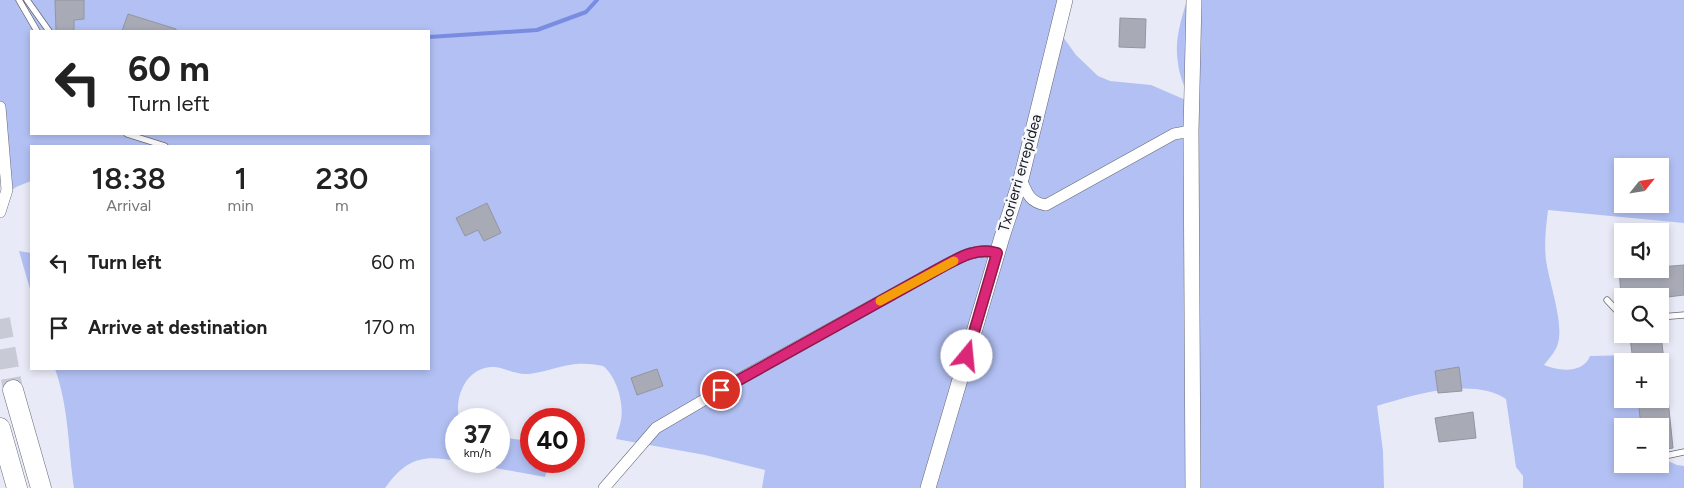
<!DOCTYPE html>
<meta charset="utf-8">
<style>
:root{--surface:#fff;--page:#f6f6f6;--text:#222;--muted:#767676}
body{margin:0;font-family:Figtree,sans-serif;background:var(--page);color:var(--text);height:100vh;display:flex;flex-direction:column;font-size:19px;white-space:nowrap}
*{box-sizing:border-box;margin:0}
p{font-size:16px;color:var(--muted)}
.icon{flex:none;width:28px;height:28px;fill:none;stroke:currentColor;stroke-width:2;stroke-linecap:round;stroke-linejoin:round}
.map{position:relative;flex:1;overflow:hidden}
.drawer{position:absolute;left:30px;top:145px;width:400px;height:225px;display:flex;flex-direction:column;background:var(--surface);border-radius:0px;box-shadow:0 2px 8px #0003}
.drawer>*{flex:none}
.hud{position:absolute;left:30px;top:30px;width:400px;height:105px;border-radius:0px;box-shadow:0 2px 8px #0003;background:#fff;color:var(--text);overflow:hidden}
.needle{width:32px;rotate:60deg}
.buttons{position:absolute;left:1614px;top:158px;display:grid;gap:10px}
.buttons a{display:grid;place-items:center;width:55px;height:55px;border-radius:0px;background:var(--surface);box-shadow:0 2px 8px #0003;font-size:25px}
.speed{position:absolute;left:445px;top:408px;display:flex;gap:10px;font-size:25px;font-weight:700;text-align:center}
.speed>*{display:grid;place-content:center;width:65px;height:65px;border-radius:50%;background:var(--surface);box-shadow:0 2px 8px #0003;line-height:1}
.speed small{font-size:12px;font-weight:400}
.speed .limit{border:8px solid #d22;background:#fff;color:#111}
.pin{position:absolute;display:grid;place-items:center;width:42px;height:42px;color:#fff;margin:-21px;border:2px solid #fff;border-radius:50%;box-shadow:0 1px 5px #0007}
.me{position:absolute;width:55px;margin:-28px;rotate:17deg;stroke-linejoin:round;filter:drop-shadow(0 0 4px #0008)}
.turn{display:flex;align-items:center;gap:18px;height:105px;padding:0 15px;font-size:22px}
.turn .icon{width:65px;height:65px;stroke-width:2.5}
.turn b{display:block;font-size:35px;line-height:42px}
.eta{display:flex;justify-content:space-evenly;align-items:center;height:85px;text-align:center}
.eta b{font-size:30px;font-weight:600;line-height:35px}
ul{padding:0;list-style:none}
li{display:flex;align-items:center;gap:15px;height:65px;padding:0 15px}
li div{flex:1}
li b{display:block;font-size:19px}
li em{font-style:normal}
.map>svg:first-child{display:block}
.green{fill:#b2c0f3;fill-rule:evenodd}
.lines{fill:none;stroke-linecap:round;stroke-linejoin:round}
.stream{stroke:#798ce2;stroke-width:4}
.building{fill:#a8abb6;stroke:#9296a0}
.highway-tunnel{stroke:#c8cbd6;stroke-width:20;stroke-dasharray:20 10;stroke-linecap:butt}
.lane-casing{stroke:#676a75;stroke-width:7}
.street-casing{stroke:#676a75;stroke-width:12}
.secondary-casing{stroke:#676a75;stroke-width:16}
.highway-casing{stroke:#676a75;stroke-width:21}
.lane{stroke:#fff;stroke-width:5.5}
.street{stroke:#fff;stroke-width:11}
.secondary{stroke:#fff;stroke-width:15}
.highway{stroke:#fff;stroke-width:20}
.route-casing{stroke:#8e194d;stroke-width:12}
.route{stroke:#db2777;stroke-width:9}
.slow{stroke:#f59e0b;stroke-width:9}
.labels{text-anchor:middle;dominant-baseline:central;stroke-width:5;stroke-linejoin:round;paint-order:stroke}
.street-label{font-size:15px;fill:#16181c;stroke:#f7f9fd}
</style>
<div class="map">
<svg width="1684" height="488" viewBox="0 0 1684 488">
<rect width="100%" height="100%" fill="#e8ebf7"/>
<path class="green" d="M0,0H1058L1053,23L1076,55L1098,76L1110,81L1151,85L1188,101C1186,88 1179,76 1178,63C1174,41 1181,20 1187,0H1684V223L1548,210C1546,227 1544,243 1546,260C1549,282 1564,323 1558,343C1556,352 1549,358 1544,365C1558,371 1583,374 1590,356L1634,355V361H1622V399H1637L1642,426H1622V464H1660L1668,461L1677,465L1684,466V488H1523V476L1516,467L1506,399C1472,377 1413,395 1377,406L1383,451L1384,488H762L765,470L705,455L616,439C617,433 620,426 621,420C624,403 617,377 603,366C569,359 559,370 528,374C516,375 506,368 494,367C467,366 454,396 459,419H456V461C422,454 406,459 385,488H74C68,447 69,408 55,369H429V146H31V181L16,187L5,196L0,177ZM31,31H429V134H31ZM1622,166H1660V204H1622Z
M19,251L31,253V292L30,289Z
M499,437L531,441V461H549L545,477L457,461H499Z"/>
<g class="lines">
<path class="stream" d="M429,37L537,30L586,12L597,0"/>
</g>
<path class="building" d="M55,0H84V19L74,20V31H56Z
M128,14L176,29V31H122Z
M1120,18L1146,19L1145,48L1119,47Z
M487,203L501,233L484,241L478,230L465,236L456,218Z
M1684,265V295L1660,298L1621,296L1619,269H1660V267Z
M1661,335L1664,361H1633L1630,338Z
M1459,367L1462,391L1438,393L1435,371Z
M657,369L663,386L637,395L631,378Z
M1638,399H1668L1673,448L1660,450V426H1641Z
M1473,412L1476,438L1439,442L1435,418Z"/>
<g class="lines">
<path class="highway-tunnel" d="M0,319L13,390"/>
<defs>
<path id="lane" d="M19,0L37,31
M27,0L49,31
M127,134L165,146
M1607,300L1622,316
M1660,317L1684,315
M1660,457L1684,452"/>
<path id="street" d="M0,107L7,190L0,212
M1021,179C1027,193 1029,202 1046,205L1174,134L1191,131
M604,488L656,428L750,373L940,268C959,258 976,247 997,253"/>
<path id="secondary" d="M928,488L1002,237L1021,179L1065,0
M1193,488L1191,131L1194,0"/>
<path id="highway" d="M13,390L41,488
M0,428L17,488"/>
</defs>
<use href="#lane" class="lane-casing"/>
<use href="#street" class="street-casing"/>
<use href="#secondary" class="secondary-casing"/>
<use href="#highway" class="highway-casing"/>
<use href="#lane" class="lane"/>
<use href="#street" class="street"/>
<use href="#secondary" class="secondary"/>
<use href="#highway" class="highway"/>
</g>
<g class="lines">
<defs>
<path id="route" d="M721,390L940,268C959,258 976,247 997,253L967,356"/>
</defs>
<use href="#route" class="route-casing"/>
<use href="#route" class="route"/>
<path class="slow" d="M880,301L954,261"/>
</g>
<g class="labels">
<g class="street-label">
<text transform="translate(1020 173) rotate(-74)">Txorierri errepidea</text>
</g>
</g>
</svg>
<div class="buttons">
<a><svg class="needle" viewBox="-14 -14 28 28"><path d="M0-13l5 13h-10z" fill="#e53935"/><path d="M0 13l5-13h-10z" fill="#767676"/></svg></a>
<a><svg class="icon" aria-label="sound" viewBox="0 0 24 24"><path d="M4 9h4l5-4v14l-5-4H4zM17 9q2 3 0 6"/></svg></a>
<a><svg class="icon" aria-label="search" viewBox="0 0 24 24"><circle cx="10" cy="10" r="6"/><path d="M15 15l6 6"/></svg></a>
<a>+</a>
<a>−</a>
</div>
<div class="speed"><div>37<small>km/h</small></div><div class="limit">40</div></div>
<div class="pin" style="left:721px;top:390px;background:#d93025"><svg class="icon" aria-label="arrive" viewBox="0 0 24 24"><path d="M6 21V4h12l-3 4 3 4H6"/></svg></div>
<svg class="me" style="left:967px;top:356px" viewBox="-20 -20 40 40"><circle r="19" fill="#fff"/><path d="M0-13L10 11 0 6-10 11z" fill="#db2777"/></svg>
<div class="hud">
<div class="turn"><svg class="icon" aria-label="left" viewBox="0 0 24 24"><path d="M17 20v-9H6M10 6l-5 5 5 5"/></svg><div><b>60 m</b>Turn left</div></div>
</div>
<section class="drawer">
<div class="eta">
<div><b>18:38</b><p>Arrival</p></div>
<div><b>1</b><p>min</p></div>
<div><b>230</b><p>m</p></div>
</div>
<ul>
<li><svg class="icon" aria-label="left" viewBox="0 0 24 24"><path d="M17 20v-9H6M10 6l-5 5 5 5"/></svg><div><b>Turn left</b></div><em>60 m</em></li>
<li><svg class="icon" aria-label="arrive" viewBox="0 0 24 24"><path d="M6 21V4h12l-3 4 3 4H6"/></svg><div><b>Arrive at destination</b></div><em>170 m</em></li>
</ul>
</section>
</div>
